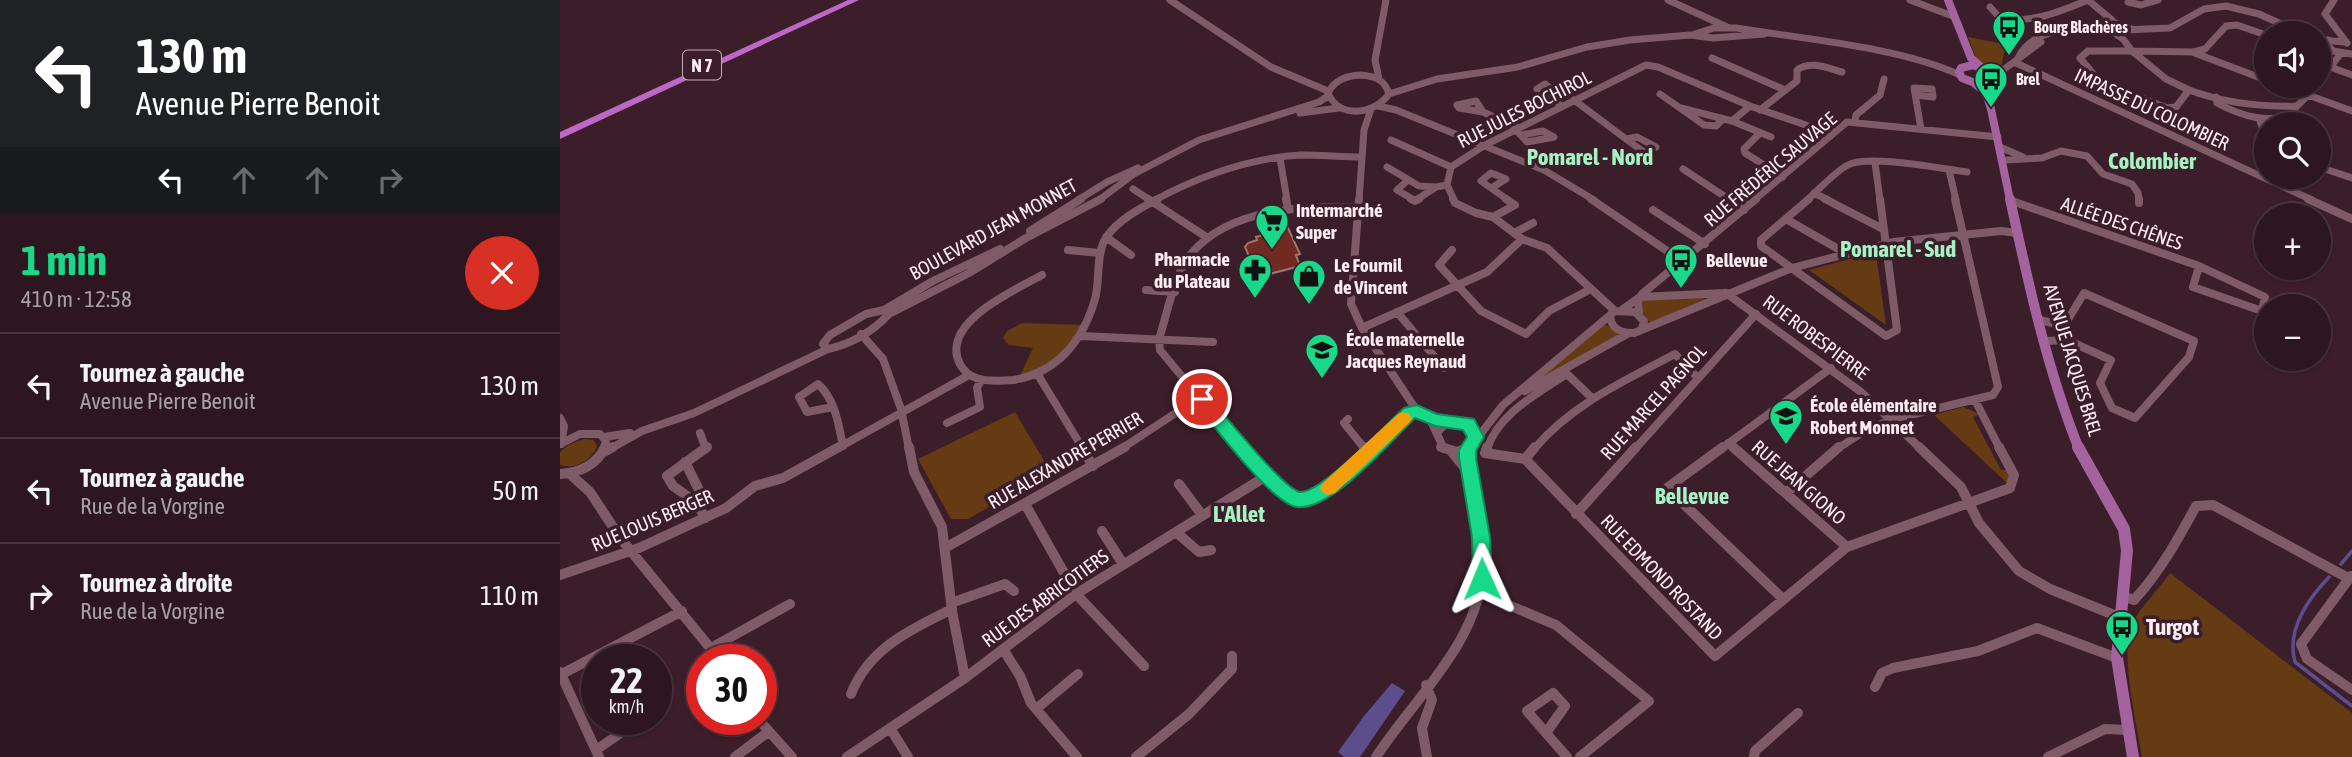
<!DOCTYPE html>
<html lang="fr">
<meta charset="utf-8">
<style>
:root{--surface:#2d1620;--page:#39232d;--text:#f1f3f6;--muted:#a79fa5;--line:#48353e;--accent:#17d989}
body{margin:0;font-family:"Asap Condensed",sans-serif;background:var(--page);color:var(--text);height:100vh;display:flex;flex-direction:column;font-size:26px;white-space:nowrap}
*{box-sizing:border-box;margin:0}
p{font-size:23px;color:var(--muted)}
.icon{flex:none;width:38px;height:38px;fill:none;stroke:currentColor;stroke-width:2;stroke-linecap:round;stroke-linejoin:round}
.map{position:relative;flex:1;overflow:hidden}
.drawer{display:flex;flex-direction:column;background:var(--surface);width:560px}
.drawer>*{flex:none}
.banner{background:#202124;color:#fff;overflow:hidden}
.tools{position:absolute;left:1694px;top:21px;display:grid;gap:14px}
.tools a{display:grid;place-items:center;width:77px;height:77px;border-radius:50%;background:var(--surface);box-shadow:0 2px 5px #0004,0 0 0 2px var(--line);font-size:35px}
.speed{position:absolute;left:21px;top:644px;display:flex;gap:14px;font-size:35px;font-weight:700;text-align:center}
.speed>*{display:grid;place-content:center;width:91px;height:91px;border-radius:50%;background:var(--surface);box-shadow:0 2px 5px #0004,0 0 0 2px var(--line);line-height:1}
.speed small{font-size:18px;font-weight:400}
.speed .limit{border:10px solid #d22;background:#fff;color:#111}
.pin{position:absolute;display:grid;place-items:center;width:60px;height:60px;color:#fff;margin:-30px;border:4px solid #fff;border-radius:50%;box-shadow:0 2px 7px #0007}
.me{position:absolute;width:77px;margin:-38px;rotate:359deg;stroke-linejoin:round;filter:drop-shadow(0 0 5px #0008)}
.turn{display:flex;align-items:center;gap:24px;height:147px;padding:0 21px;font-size:32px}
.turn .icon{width:91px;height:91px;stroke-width:2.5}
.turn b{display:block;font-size:49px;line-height:60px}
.lanes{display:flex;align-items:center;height:66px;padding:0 21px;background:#0003;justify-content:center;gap:35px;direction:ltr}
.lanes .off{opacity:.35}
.round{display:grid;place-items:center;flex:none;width:74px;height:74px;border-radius:37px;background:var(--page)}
.head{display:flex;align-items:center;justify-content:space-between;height:119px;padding:0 21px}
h1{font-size:42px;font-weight:700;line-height:52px;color:var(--accent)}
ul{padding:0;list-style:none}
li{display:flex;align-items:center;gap:21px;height:105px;padding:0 21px;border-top:2px solid var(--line)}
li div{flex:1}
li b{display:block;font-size:26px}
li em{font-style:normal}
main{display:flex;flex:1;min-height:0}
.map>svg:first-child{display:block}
.green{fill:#643b13}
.water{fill:#5c4d8d}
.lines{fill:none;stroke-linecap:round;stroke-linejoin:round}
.stream{stroke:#5c4d8d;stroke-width:3.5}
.building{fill:#702a22;stroke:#9c7670;stroke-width:2}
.minor-far2{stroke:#7e5b67;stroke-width:7}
.minor-far1{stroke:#7e5b67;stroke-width:8}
.minor{stroke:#7e5b67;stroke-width:10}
.major-far2{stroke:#a4639f;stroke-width:8}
.major-far1{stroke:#a4639f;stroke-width:10}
.major{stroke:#a4639f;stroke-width:12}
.highway{fill:#be68c5;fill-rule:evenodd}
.route{fill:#17d989;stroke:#0f8d59;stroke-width:2}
.slow{fill:#f59e0b}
.labels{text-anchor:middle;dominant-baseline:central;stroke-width:7;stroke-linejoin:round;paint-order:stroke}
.far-poi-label{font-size:16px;font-weight:bold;fill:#fdecf2;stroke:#3c1e2a;text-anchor:start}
.shield{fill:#3c1e2a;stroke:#c3aeb6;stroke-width:2}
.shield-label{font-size:18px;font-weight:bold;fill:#fdecf2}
.street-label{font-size:19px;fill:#fdecf2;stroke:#3c1e2a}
.poi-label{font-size:19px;font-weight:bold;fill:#fdecf2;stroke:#3c1e2a;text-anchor:start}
.quarter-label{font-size:23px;font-weight:bold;fill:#a5f3c5;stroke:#3c1e2a}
.near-poi-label{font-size:23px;font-weight:bold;fill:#fdecf2;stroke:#3c1e2a;text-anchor:start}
</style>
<main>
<section class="drawer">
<div class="banner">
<div class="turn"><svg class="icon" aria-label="left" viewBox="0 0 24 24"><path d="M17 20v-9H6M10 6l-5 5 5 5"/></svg><div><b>130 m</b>Avenue Pierre Benoit</div></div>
<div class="lanes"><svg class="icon" aria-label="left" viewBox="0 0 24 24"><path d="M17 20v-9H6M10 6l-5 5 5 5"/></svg><svg class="icon off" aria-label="ahead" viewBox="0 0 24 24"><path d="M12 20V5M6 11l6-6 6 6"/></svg><svg class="icon off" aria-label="ahead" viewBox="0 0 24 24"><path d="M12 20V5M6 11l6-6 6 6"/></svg><svg class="icon off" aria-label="right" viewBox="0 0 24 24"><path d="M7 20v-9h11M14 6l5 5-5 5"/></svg></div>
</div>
<div class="head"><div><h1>1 min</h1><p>410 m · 12:58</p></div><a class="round" style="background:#d93025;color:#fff"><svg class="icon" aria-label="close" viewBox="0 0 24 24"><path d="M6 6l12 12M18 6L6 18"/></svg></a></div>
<ul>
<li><svg class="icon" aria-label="left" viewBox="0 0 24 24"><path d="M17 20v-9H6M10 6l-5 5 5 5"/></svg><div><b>Tournez à gauche</b><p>Avenue Pierre Benoit</p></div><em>130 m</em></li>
<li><svg class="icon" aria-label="left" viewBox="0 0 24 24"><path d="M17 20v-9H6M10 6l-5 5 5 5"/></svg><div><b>Tournez à gauche</b><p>Rue de la Vorgine</p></div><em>50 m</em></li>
<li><svg class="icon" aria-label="right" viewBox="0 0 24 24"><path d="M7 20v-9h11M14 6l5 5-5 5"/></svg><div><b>Tournez à droite</b><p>Rue de la Vorgine</p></div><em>110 m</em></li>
</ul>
</section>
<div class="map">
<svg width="1792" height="757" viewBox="0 0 1792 757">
<rect width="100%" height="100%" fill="#3c1e2a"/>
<path class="green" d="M1408,37L1458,47L1445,49L1441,67L1427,66L1417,60Z
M1312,253L1316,254L1326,325L1249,270Z
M1142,295L1145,299L1092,322L1088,321L1081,311L1082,300Z
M462,323L524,325L512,350L458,380L473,348L449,345L443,338L447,331Z
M1045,324L1060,335L987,375L983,373Z
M1403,407L1417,413L1418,415L1413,417L1441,470H1448L1450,475L1447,483L1374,415Z
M455,412L491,472L408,519H391L358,459Z
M24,439L33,440L37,445C33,460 15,470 0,465V452L8,445Z
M1610,573L1792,713V757H1582C1577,727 1560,652 1571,626C1578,610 1599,589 1610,573Z"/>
<path class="water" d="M832,683L845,691L800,757H784L778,752L804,716Z"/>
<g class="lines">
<path class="stream" d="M1781,564L1792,551
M1769,577C1748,599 1726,630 1735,662L1792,706"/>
</g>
<path class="building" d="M728,228L740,254L736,255L740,266L698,277L685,247L688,243L697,240L696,237Z"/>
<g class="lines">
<path class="minor-far2" d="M610,0L711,67L768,91
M1108,0L1167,27
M1350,0L1395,17
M1528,0L1552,20
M1774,0L1765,14L1787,43
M1568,2L1581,5L1598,0
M1430,7L1440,18C1471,24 1499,12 1528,0
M1534,29L1547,20L1570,28
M1564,30L1610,28L1644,9L1666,6L1699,14L1741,33
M1552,31L1563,39L1572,51L1632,52L1706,80
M1135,34L1154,28H1176C1243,39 1340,47 1400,75
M1759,40L1785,42
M1768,40L1766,44L1773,51L1792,54
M1528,51H1572L1606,79L1629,90L1616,107L1607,108L1540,82L1520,58Z
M1633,52L1645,49L1666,26L1677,25L1706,35
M1152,58L1225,90
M1458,58C1475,23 1524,29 1557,32
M1454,62L1752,200
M1759,63L1792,75
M801,75C815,76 825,80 829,94C814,115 779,119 768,93C775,79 787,76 801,75Z
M1435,76L1481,42
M819,79L815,60L826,0
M1759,82L1781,53
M985,84L990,88L985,94L977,89Z
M1722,86L1748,95L1756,86
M1629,90C1664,103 1699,107 1737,106L1748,95L1792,111
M829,94L877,79L958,67L1027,47L1070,40L1130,35L1153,38L1204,34
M985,94L1002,106
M1100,94L1144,125L1156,126L1163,119
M1356,95L1373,97L1372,89L1354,88L1361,129
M1656,97L1657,103C1683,117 1706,123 1735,115V106
M1014,100L1066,139
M916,101L923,112L899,108L897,105Z
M818,106L836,110L984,170L1034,200
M1121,108L1172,121L1190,106
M1200,110L1237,81V70C1251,60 1267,68 1282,72
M923,112L958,128
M740,113L779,108
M1172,121L1211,137
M1295,121L1296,115L1320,95L1324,79
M1700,121L1706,139
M955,129L967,142L994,137L983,131L961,135
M1199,134L1184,149L1185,153L1223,177
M1077,137L1096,147L1085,153L1066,139Z
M831,140L891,167
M1440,147L1463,157
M720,158L727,200
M1444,160L1482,158L1501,151L1527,156L1543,174L1572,184L1578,193L1579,200
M1315,163L1320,200
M827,167L859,186L876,187
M1759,167L1792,178
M1123,169L1170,200
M1389,170L1396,200
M847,181L837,190L854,200
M933,187L946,179L931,173L921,181L948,200
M573,189L590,200
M1254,193L1268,200
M518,200L547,182L578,168
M539,200L574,174L639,140L759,102L768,96
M595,200C640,176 690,158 741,155C762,155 782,157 802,157
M799,200L804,130L811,109
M856,200L876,187L887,185
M894,200L887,185L891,167L925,145L1086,65L1098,67L1190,106L1272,134
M1194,200L1287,122L1438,137
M1247,200C1260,189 1273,173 1288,165C1308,154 1382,169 1407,172"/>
<path class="minor-far1" d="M588,199L648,238
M726,199L728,209
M799,199L791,304L802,328L857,411
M851,199L855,201L859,199
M893,199L895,203L916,213L933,217L962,239L987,248L1055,311
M1031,199L1122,261
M1167,199L1184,210
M1249,199L1201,240V246L1326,336L1337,330L1320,199
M1265,199L1323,229
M1579,199V203
M1748,199L1792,219
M1452,201L1639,266
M1093,210L1145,244
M933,217L955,205L946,199
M1226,219L1287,254
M470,231L521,199
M954,233L973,223
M546,237L571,255
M508,250L539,253
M892,250L879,265L921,311L966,334L989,311L1029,290
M1639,266L1705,297L1702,311L1633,287Z
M482,275C458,288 402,314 397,344C394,358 402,373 416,378C427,382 441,381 453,380C497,373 523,341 535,299C540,281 536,258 544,241C554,222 580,208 598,199
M586,290L615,292
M1166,293L1301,392L1361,449
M1063,309L1080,297L1165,293
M325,311L329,314C313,331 291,344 268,349L263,344L270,335L306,314L324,310L373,281L440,249
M837,312L884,368
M1079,313L1078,301L1082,294L1196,199
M329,314L409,273L466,238L541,199
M1050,317C1052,330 1062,333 1074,333L1232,268L1333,242L1441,231L1457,233
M1480,320L1504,326L1507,340L1486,341
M1504,326L1524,293L1634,341L1629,357L1575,418L1552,408L1540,383L1551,360L1507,340
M802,328L927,272L962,239
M301,334L323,359L341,409L349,449
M521,336L653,342
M478,375L523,449
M965,391L1069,333
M1415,400L1440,449
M273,407L247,412L239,397L258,384C276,401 278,423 283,446
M869,417L884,449
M0,418L4,426L1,444
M788,419L784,423L805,449
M387,423L420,407L417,388L421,380
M140,433L146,449
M877,433C887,419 900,418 913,428L916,437
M44,437L70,433
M1168,443L1175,449
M0,444L20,434H40L46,441L44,449
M50,449L82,431L134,413L268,349
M276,449L409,375
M561,449L640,397
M682,449L600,350L599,339C608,312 613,276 631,254C669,208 743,205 797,208
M809,449L837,423L857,411
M909,449L943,405L1055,311L1075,312L1084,321L1082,328
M927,449C939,413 977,394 1007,374L1032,398
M974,449C1012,404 1064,381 1115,354L1138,378
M1075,449L1196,314
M1161,449L1271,368
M1277,449L1303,432L1333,419L1433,395L1438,387L1395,199"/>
<path class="minor" d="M349,447L354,472L382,527L392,611L405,678
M521,447L533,466
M681,447C745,518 746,513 811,447
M804,447L808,452
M881,447L897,452L911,447
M927,447L925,453L965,459
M1163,447L1107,488L1222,598
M1173,447L1287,547
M1359,447L1401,487L1419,523L1459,571L1490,589L1559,617
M44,452L53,447
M892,452L909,473
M965,459L1155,656L1287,547L1450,488L1454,475L1439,447
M965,459L975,447
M125,462L140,492L137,503
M0,474C19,473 37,465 45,447
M10,474L30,492L61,539L160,660
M619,484L642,515
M1226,493L1279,447
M465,504L516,594L584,666
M1016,514L1076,447
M145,518L137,503L113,486L107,476L147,447
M542,531L563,564
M616,532L639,552L651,550
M385,548L565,447
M0,575L79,548L166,508L195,486L223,478L279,447
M1791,576L1741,644L1747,659L1792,690
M920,593L996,625L1089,701L1020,757
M1562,596L1574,600C1600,572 1618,539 1636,506L1653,505L1788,578
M391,603L445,584L454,591
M151,648L230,604
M443,649L460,676L471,703L517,757
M0,672L39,757
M0,675L122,611
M866,685L872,700L862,728L867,757
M1315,687L1322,673L1333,668L1418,651L1477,628L1557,658
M993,693L1005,706L986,733L967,711Z
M291,694C309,648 350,630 392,609
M476,709L518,674
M198,719L232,757
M330,728L348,757
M986,733L1007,757
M36,750L81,719
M175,757L208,732
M287,757L405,678L516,594L708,475
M576,757L629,714L672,669V656
M816,757C855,697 919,643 923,567C925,528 908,490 908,450
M1194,757L1195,751L1238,713
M1488,757L1545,729L1568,730"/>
<path class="major-far2" d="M1388,0L1411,58L1420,66
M1413,65L1433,73L1434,82L1420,85L1402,78L1399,72L1401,68Z
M1415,84L1426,93L1431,109L1450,200"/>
<path class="major-far1" d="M1450,199C1468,282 1487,369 1519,449"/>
<path class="major" d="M1518,447L1564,529L1567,551L1557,658L1573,757"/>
<path class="highway" d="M288,0H299L0,139V132Z"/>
</g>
<path class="route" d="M642,393L647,395C662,411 724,490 740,492C760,494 827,424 844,408L857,405L877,414L914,419L924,437L916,451V458L930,537L932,579L929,585L922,587L916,585L913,579L912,537L899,458V450L907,437L903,430L875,426L855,418C831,441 772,511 737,507C711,503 654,426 636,404L634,399L636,395Z"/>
<path class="slow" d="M843,412L849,414L852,419L849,423L775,493L769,495L763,493L760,488L763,483L838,414Z"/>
<defs>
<symbol id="bus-pin" viewBox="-11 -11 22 30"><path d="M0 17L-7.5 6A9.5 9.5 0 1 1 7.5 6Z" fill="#17d989" stroke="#3c1e2a"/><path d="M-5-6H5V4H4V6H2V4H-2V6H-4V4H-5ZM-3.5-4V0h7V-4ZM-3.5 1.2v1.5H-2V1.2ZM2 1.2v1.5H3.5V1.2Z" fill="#111"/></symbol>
<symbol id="supermarket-pin" viewBox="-11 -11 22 30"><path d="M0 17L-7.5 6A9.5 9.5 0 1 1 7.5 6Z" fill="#17d989" stroke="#3c1e2a"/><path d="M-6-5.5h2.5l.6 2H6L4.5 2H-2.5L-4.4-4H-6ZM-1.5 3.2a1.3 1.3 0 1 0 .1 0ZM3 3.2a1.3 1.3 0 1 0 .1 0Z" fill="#111"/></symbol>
<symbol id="pharmacy-pin" viewBox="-11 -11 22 30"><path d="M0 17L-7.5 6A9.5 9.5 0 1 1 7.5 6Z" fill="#17d989" stroke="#3c1e2a"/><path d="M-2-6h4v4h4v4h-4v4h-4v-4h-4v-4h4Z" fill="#111"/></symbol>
<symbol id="shop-pin" viewBox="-11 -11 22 30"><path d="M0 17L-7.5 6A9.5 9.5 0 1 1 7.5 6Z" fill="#17d989" stroke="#3c1e2a"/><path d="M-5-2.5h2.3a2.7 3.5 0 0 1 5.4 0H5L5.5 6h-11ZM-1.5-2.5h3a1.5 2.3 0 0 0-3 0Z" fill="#111"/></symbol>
<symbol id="school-pin" viewBox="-11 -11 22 30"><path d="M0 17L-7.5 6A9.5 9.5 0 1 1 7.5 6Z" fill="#17d989" stroke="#3c1e2a"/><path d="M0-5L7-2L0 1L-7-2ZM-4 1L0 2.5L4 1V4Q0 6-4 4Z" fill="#111"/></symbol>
</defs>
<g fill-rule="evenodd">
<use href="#bus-pin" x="1430" y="8" width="38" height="52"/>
<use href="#bus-pin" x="1412" y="60" width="38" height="52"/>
<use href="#supermarket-pin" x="693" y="202" width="38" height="52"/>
<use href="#bus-pin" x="1102" y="241" width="38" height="52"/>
<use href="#pharmacy-pin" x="676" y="251" width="38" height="52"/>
<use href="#shop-pin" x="730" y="257" width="38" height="52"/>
<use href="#school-pin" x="743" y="331" width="38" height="52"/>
<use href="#school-pin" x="1207" y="397" width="38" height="52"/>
<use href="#bus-pin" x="1543" y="608" width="38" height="52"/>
</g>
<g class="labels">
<g class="far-poi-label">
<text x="1474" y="27">Bourg Blachères</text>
<text x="1456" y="79">Brel</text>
</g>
<rect class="shield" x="123" y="50.5" width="38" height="29" rx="5"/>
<g class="shield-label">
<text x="142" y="65">N 7</text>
</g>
<g class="street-label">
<text transform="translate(964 109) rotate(-27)">RUE JULES BOCHIROL</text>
<text transform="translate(1592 109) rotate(25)">IMPASSE DU COLOMBIER</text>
<text transform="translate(1210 169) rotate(-40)">RUE FRÉDÉRIC SAUVAGE</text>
<text transform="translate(1562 223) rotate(19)">ALLÉE DES CHÊNES</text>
<text transform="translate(433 229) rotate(-29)">BOULEVARD JEAN MONNET</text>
<text transform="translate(1256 337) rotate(37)">RUE ROBESPIERRE</text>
<text transform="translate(1513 360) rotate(73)">AVENUE JACQUES BREL</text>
<text transform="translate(1093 402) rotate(-48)">RUE MARCEL PAGNOL</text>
<text transform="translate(505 460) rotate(-30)">RUE ALEXANDRE PERRIER</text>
<text transform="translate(1239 482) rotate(41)">RUE JEAN GIONO</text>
<text transform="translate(92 520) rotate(-23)">RUE LOUIS BERGER</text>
<text transform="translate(1102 577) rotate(46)">RUE EDMOND ROSTAND</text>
<text transform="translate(485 598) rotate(-36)">RUE DES ABRICOTIERS</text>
</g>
<g class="poi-label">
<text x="736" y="210">Intermarché<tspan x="736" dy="22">Super</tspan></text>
<text x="670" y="259" text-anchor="end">Pharmacie<tspan x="670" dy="22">du Plateau</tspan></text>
<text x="1146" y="260">Bellevue</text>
<text x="774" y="265">Le Fournil<tspan x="774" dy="22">de Vincent</tspan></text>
<text x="786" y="339">École maternelle<tspan x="786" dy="22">Jacques Reynaud</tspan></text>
<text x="1250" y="405">École élémentaire<tspan x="1250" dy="22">Robert Monnet</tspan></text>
</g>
<g class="quarter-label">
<text x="1030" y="157">Pomarel - Nord</text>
<text x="1592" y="161">Colombier</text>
<text x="1338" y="249">Pomarel - Sud</text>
<text x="1132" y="496">Bellevue</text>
<text x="679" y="514">L'Allet</text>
</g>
<g class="near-poi-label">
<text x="1586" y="627">Turgot</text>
</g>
</g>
</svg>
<div class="tools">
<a><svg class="icon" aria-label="sound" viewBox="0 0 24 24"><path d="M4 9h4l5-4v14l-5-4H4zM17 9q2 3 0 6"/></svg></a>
<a><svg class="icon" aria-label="search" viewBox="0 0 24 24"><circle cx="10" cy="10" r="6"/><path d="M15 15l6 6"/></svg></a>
<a>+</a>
<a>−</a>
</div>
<div class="speed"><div>22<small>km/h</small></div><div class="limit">30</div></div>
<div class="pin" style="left:642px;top:399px;background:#d93025"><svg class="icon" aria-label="arrive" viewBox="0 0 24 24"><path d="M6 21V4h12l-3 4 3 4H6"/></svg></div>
<svg class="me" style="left:922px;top:579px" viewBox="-20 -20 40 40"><path d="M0-17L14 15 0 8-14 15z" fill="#17d989" stroke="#fff" stroke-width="4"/></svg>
</div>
</main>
